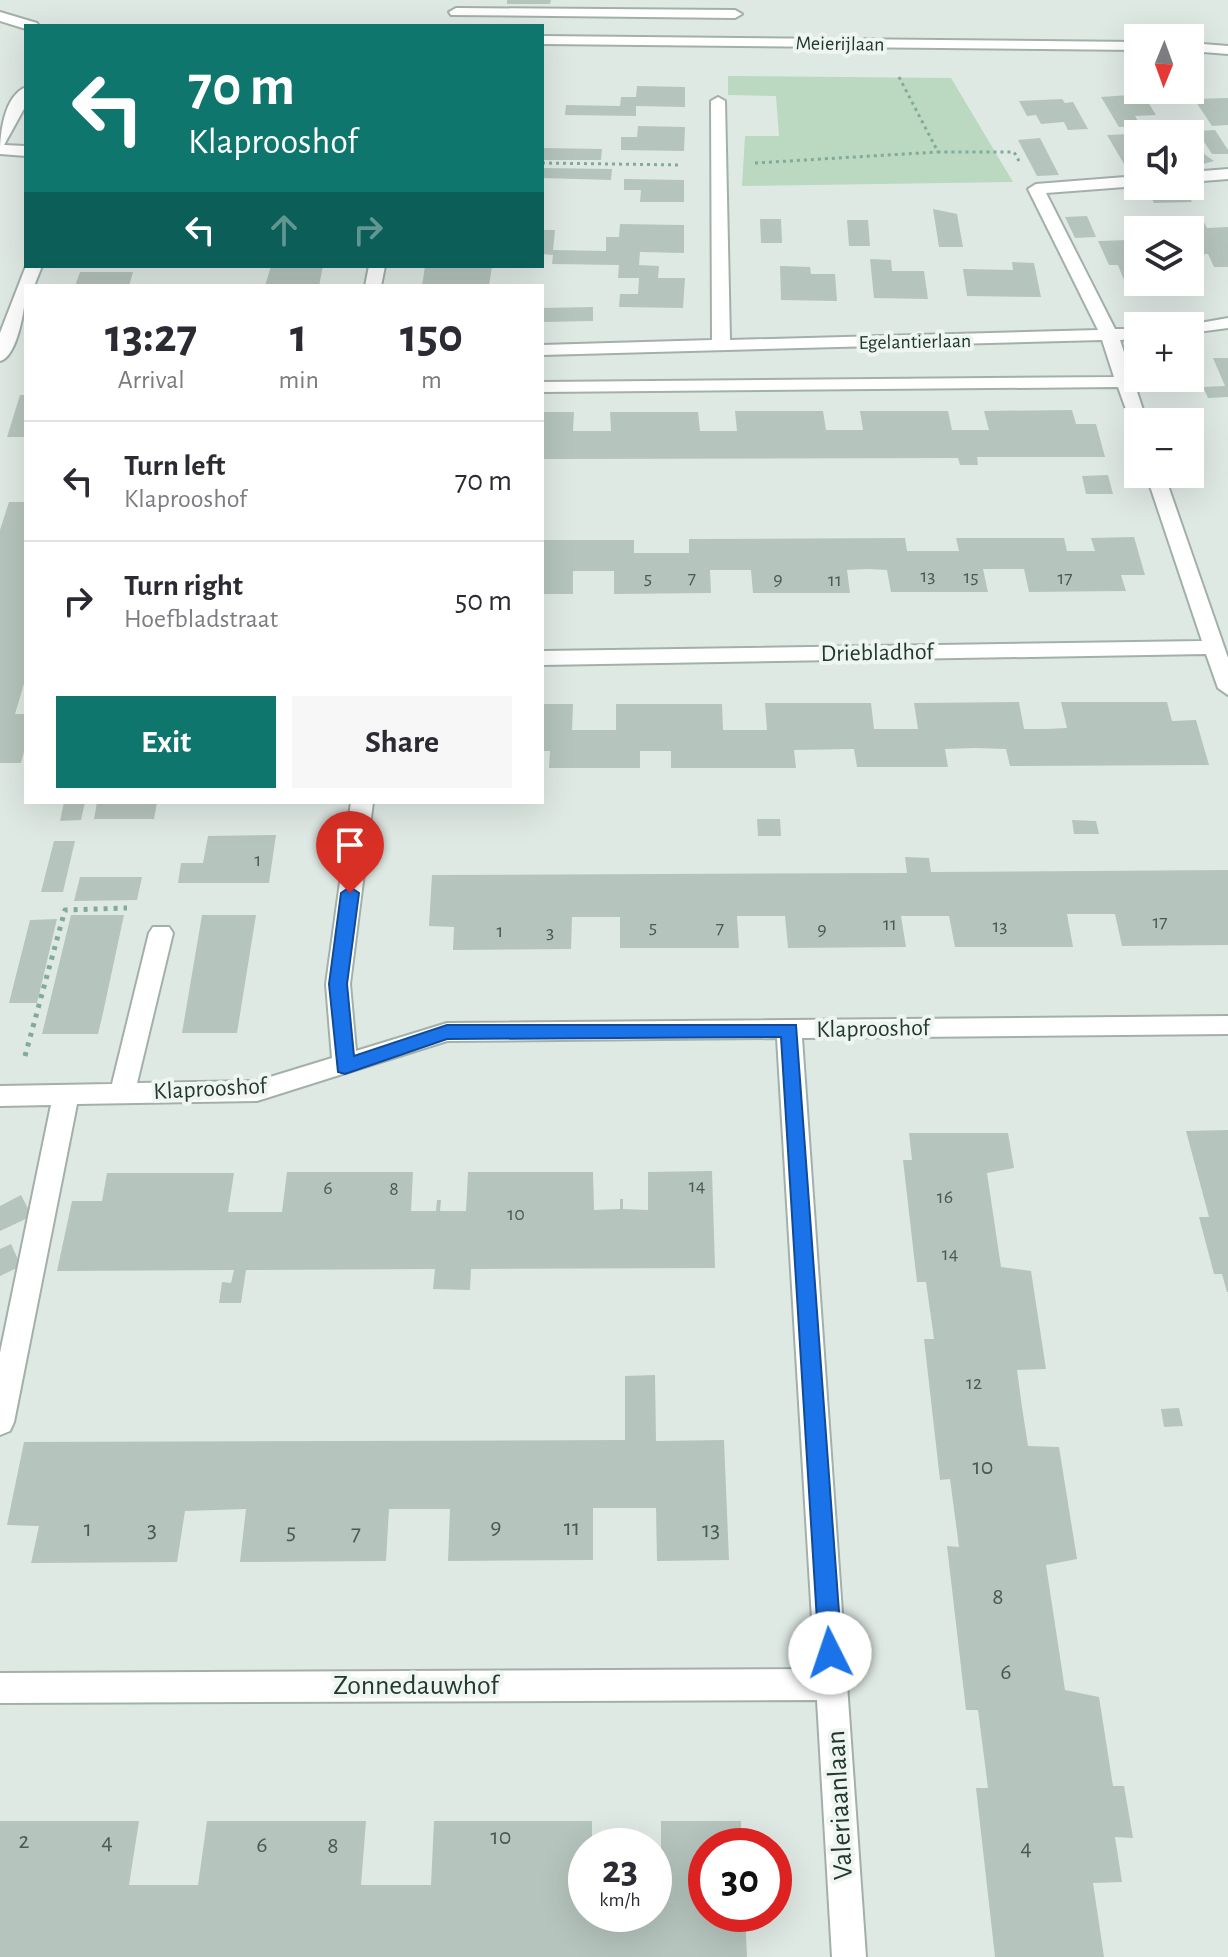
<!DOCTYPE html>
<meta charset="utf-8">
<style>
:root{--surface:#fff;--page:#f7f7f7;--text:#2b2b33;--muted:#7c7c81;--line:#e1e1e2;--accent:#0f766e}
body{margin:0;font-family:"Alegreya Sans",sans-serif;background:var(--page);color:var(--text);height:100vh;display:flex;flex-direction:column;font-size:30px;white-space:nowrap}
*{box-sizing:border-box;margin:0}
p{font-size:26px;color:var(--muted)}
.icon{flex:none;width:44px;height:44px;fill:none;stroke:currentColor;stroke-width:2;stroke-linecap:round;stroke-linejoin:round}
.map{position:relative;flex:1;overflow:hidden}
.details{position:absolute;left:24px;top:284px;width:520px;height:520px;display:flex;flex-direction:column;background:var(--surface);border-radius:0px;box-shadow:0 8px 32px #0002}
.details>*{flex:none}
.guide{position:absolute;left:24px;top:24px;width:520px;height:244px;border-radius:0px;box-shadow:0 8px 32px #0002;background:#0f766e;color:#fff;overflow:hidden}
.needle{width:52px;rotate:181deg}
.tools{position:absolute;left:1124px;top:24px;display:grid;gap:16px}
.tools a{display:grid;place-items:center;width:80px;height:80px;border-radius:0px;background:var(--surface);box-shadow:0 8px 32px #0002;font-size:40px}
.speed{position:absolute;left:568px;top:1828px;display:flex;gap:16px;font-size:40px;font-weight:700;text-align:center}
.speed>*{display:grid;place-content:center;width:104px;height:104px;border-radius:50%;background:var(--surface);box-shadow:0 8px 32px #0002;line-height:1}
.speed small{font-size:20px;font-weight:400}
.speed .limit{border:12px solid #d22;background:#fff;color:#111}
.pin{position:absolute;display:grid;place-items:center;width:68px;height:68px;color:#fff;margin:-82px -34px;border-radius:50% 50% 50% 0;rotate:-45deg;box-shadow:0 0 8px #0007}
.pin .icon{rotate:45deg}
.me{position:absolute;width:88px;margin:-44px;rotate:356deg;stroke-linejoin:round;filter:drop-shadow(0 0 6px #0008)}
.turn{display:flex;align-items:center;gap:28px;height:168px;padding:0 32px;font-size:36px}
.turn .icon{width:104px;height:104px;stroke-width:2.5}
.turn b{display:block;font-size:56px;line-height:68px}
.lanes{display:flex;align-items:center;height:76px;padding:0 32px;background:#0003;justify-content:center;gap:40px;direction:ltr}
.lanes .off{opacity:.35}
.eta{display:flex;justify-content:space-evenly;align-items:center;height:136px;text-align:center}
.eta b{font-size:48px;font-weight:600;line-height:56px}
.cta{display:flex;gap:16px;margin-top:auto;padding:16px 32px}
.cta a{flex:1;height:92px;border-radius:0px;background:var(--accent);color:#fff;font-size:32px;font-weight:600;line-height:92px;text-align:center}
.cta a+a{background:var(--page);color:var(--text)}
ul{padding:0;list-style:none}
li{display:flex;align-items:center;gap:24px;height:120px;padding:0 32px;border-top:2px solid var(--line)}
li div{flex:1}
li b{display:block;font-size:30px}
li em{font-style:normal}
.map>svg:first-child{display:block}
.green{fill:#bad9c0}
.building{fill:#b5c4bd}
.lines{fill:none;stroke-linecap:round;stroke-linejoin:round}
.minor-casing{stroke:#a3b0aa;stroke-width:4}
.path-far1{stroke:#82aa9b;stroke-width:3;stroke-dasharray:3 4;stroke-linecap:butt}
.path{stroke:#82aa9b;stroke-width:5;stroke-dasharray:4 6;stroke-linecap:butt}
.minor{fill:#fff;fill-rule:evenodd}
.route{fill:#1a73e8;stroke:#114b97;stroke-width:2}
.labels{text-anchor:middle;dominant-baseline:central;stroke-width:8;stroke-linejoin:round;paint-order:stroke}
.far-street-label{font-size:20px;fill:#223830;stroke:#eff6f2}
.number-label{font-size:20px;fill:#475b53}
.street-label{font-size:24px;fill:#223830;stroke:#eff6f2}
.near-number-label{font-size:24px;fill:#475b53}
.near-street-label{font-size:28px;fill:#223830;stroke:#eff6f2}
</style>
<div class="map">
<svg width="1228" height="1957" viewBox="0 0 1228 1957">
<rect width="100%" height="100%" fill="#dfe9e4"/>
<path class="green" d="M728,76L951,78L1013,182L742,186L745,136H779L776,96L728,95Z"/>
<path class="building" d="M507,0H551L550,4H507Z
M637,86L685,87V107L636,106V116L565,115L566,105L620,106L621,97H636Z
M1143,94L1156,115L1135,116L1141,126L1119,127L1101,97Z
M1228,98V125L1212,126L1194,99Z
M1062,99L1065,103L1073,102L1088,129L1068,130L1064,122L1041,124L1036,115L1027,116L1019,101Z
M638,126L685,127L684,151L621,150V137H637Z
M1215,130L1228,150V154H1212L1197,131Z
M1127,134L1138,155V171H1128L1107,135Z
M1040,138L1059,175L1037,176L1018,140Z
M542,148L602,149L601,160H542Z
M1200,151L1214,161L1195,166L1190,163V154Z
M542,168L612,169L611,180L542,178Z
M624,179L684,180V202H640L641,190H624Z
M1183,186L1192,202L1154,203L1146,188Z
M933,209L957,214L963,247H939Z
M1087,216L1096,237L1075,238L1065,217Z
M760,219H781L782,243H761Z
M847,220H868L870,246H849Z
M1181,220H1203L1207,228L1228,227V267H1214L1208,254H1198L1190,230H1186Z
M620,224L684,225V253L640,252L639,265L659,266L658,278H685L683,308L619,307L620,294H638L639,278H618L619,265L552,264L553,255L542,254V230H555L553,250L606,251V237H619Z
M1138,233V279L1124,280L1118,265H1109L1098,241L1129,240L1126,234Z
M870,259L891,260L892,271H924L928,299L874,298Z
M1012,262L1034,263L1041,297L967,296L963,269L1013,270Z
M271,266H323L319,286H265Z
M425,266H492L489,286H422Z
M780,266L810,267L811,274H835L837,301L781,300Z
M80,272H133L129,286H75Z
M593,307V321L542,322V308Z
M1213,358H1228V397L1208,398L1203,387L1225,386Z
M20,395H26V437H7Z
M1072,410L1076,424H1096L1105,457H977L978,465H960L958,458L542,459V412H574L573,431H611L610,412H698L700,431H737L735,411H823L826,430H863L860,411H948L952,430H989L984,411Z
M1108,475L1113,494H1086L1082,476Z
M9,502H26V677L15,714H26V744L21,763H0V530Z
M1134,537L1145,575H1121L1126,591L1029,592L1024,569H983L988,592H891L887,570L867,569L847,570L850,593H753L751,570H710L711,593L614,594V571H573V594H542V540H634V553H689V539L905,538L907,551H959L956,538H1064L1067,551H1095L1091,538Z
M1019,702L1024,729H1046L1067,728L1061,702H1167L1172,721L1196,720L1209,765L1010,766L1006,749L975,748L945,749L948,767H857L854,749L794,750L796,768H671V751H640V768H549L550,751H542V704H573L572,730H616V704H722L723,730H767L765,703H871L874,729H918L914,703Z
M64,802H85L81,820L60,821Z
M97,802H157L154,819H94Z
M757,819H780L781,836H758Z
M1072,820L1096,821L1099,834H1074Z
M276,835L269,883H178L181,863H203L208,836Z
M54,841H75L63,892H41Z
M905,857L929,858L931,872L1228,870V945L1122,946L1115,914H1067L1073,947H955L949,916H901L906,947L788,948L785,916H737L739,948H620V917H572L571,949L453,950L454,927L429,926L432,875L907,873Z
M80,877H142L137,900L74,901Z
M71,915H124L103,1013L98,1034H42Z
M202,915H256L237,1033H182Z
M57,919L37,1003H9L30,920Z
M1228,1130V1292H1227L1222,1274H1214L1199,1217H1209L1186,1131Z
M909,1133H1008L1014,1168L987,1173L1001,1267L1031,1271L1046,1369L1017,1370L1022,1407L1028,1446L1059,1447L1077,1559L1046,1565L1065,1690L1099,1697L1113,1786H1124L1133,1838L1115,1837L1122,1882L1093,1883L1104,1957H995L976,1788H988L978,1710H966L947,1546L959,1547L950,1479L940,1480L924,1339H934L926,1282H917L903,1160H912Z
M712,1171L715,1268L471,1269L470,1290L433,1289L435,1269L246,1270L241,1303H219L222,1282L231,1283L234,1270L57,1271L72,1201H102L107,1173H234L228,1212H282L287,1172H413L411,1211H436L437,1200H441L440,1211H466L468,1172H593L594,1210L620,1209V1199H623V1209L648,1210V1172Z
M21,1195L32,1216L0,1231V1206Z
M11,1244L21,1266L0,1276V1249Z
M655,1375L656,1441L724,1440L729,1560L657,1561L656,1508H593V1560L448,1561L450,1509H389L386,1561L240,1562L246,1509L185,1511L177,1562L31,1563L39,1526L7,1525L24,1442L625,1440V1376Z
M1179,1408L1183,1426L1164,1427L1161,1409Z
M0,1821H139L129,1885H198L207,1821H366L361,1885H431L434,1821H592V1846H586V1914H654V1883H661V1821H741L742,1846H706V1914H745L747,1957H0Z"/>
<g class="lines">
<defs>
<path id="minor" d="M456,8L735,10L742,14L735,18L451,15L449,12Z
M0,12L37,23L39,26L26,29L0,21Z
M542,36L1138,42V50L542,44Z
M1190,43L1228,46V54L1190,51Z
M26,87V105L4,145L26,146V156L0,154C0,133 4,96 26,87Z
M718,97L725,101L730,340L1098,330L1028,189L1036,184L1138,176V186L1046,193L1115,329H1138V339L1120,340L1147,422H1138V427L1132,426L1118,387L542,392V382L1114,377L1102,340L542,355V345L712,340L711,101Z
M1228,169V179L1190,182V172Z
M26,266H42L34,286H26C26,303 18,357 0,361V333Z
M369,266H385L381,286H365Z
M1228,318V328L1190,333V326H1183Z
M1146,474H1164L1228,658V695L1218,688L1206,654L542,665V651L1202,641Z
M351,802H373L350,984L356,1051L447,1023L1228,1016V1034L802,1038L866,1957H832L817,1700L0,1703V1673L815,1669L777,1038L447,1041L257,1101L77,1104L14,1422L10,1431L0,1435V1353L51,1105L0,1106V1086L112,1084L149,933L153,927H169L173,933L137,1083L257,1081L332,1058L326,984Z"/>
</defs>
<use href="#minor" class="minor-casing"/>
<path class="path-far1" d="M899,77L938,152H1014L1019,161
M542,163L681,165
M755,163L938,152"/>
<path class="path" d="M25,1056L65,910L127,908"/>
<use href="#minor" class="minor"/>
</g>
<path class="route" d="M350,887L359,893L347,984L354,1056L447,1025H796L842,1653L839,1661L830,1664L822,1661L819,1653L781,1037L447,1039L345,1074L338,1072L329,984L341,893Z"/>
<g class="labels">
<g class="far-street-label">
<text transform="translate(840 44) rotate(1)">Meierijlaan</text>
<text transform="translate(915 342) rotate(-1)">Egelantierlaan</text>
</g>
<g class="number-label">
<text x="928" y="576">13</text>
<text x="971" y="577">15</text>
<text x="648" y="578">5</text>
<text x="692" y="578">7</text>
<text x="1065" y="578">17</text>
<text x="778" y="579">9</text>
<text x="835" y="580">11</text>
<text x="258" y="860">1</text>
<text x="1160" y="922">17</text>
<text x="890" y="924">11</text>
<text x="1000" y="926">13</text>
<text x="653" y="927">5</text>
<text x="720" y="928">7</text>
<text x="822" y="929">9</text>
<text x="500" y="931">1</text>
<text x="550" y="932">3</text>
<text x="697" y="1186">14</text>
<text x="328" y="1188">6</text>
<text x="394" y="1189">8</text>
<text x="945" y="1197">16</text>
<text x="516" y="1214">10</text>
<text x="950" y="1254">14</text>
<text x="974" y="1383">12</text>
</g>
<g class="street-label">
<text transform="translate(877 653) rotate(-1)">Driebladhof</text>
<text transform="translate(873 1029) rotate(-1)">Klaprooshof</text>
<text transform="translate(210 1089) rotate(-3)">Klaprooshof</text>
</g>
<g class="near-number-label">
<text x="983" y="1467">10</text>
<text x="496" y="1527">9</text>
<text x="572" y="1528">11</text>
<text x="88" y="1529">1</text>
<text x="152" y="1530">3</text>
<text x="711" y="1530">13</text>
<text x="291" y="1532">5</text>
<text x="356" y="1533">7</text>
<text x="998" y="1597">8</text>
<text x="1006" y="1672">6</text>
<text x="501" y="1837">10</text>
<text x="24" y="1841">2</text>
<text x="107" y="1842">4</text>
<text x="262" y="1845">6</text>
<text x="333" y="1846">8</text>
<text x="1026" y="1848">4</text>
</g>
<g class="near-street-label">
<text x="416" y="1686">Zonnedauwhof</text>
<text transform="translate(840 1805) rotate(-93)">Valeriaanlaan</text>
</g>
</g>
</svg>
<div class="tools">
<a><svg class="needle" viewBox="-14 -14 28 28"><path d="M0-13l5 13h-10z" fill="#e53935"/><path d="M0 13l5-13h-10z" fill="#7c7c81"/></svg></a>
<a><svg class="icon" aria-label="sound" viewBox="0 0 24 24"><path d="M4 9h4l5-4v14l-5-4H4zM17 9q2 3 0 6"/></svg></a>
<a><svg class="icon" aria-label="layers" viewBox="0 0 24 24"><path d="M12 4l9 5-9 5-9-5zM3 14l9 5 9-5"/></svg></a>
<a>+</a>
<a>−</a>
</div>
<div class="speed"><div>23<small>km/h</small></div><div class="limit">30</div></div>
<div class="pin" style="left:350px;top:893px;background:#d93025"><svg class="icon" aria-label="arrive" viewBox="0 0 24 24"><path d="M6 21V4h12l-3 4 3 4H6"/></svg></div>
<svg class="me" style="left:830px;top:1653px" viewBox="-20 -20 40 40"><circle r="19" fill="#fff"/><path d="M0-13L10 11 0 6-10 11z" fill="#1a73e8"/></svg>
<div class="guide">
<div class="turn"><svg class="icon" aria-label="left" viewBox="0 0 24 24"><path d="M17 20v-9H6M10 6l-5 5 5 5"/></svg><div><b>70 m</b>Klaprooshof</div></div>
<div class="lanes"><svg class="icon" aria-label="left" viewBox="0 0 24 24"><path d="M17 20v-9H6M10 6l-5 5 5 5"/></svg><svg class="icon off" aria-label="ahead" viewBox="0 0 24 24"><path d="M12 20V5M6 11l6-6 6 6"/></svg><svg class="icon off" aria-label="right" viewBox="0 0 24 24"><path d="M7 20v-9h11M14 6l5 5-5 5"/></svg></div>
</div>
<section class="details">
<div class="eta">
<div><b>13:27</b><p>Arrival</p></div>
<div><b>1</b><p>min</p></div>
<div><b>150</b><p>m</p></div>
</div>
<ul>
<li><svg class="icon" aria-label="left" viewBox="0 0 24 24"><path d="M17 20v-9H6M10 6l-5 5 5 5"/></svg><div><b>Turn left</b><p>Klaprooshof</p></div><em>70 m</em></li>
<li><svg class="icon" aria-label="right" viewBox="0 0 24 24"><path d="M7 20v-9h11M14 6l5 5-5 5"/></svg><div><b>Turn right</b><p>Hoefbladstraat</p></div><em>50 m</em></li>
</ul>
<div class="cta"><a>Exit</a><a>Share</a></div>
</section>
</div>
